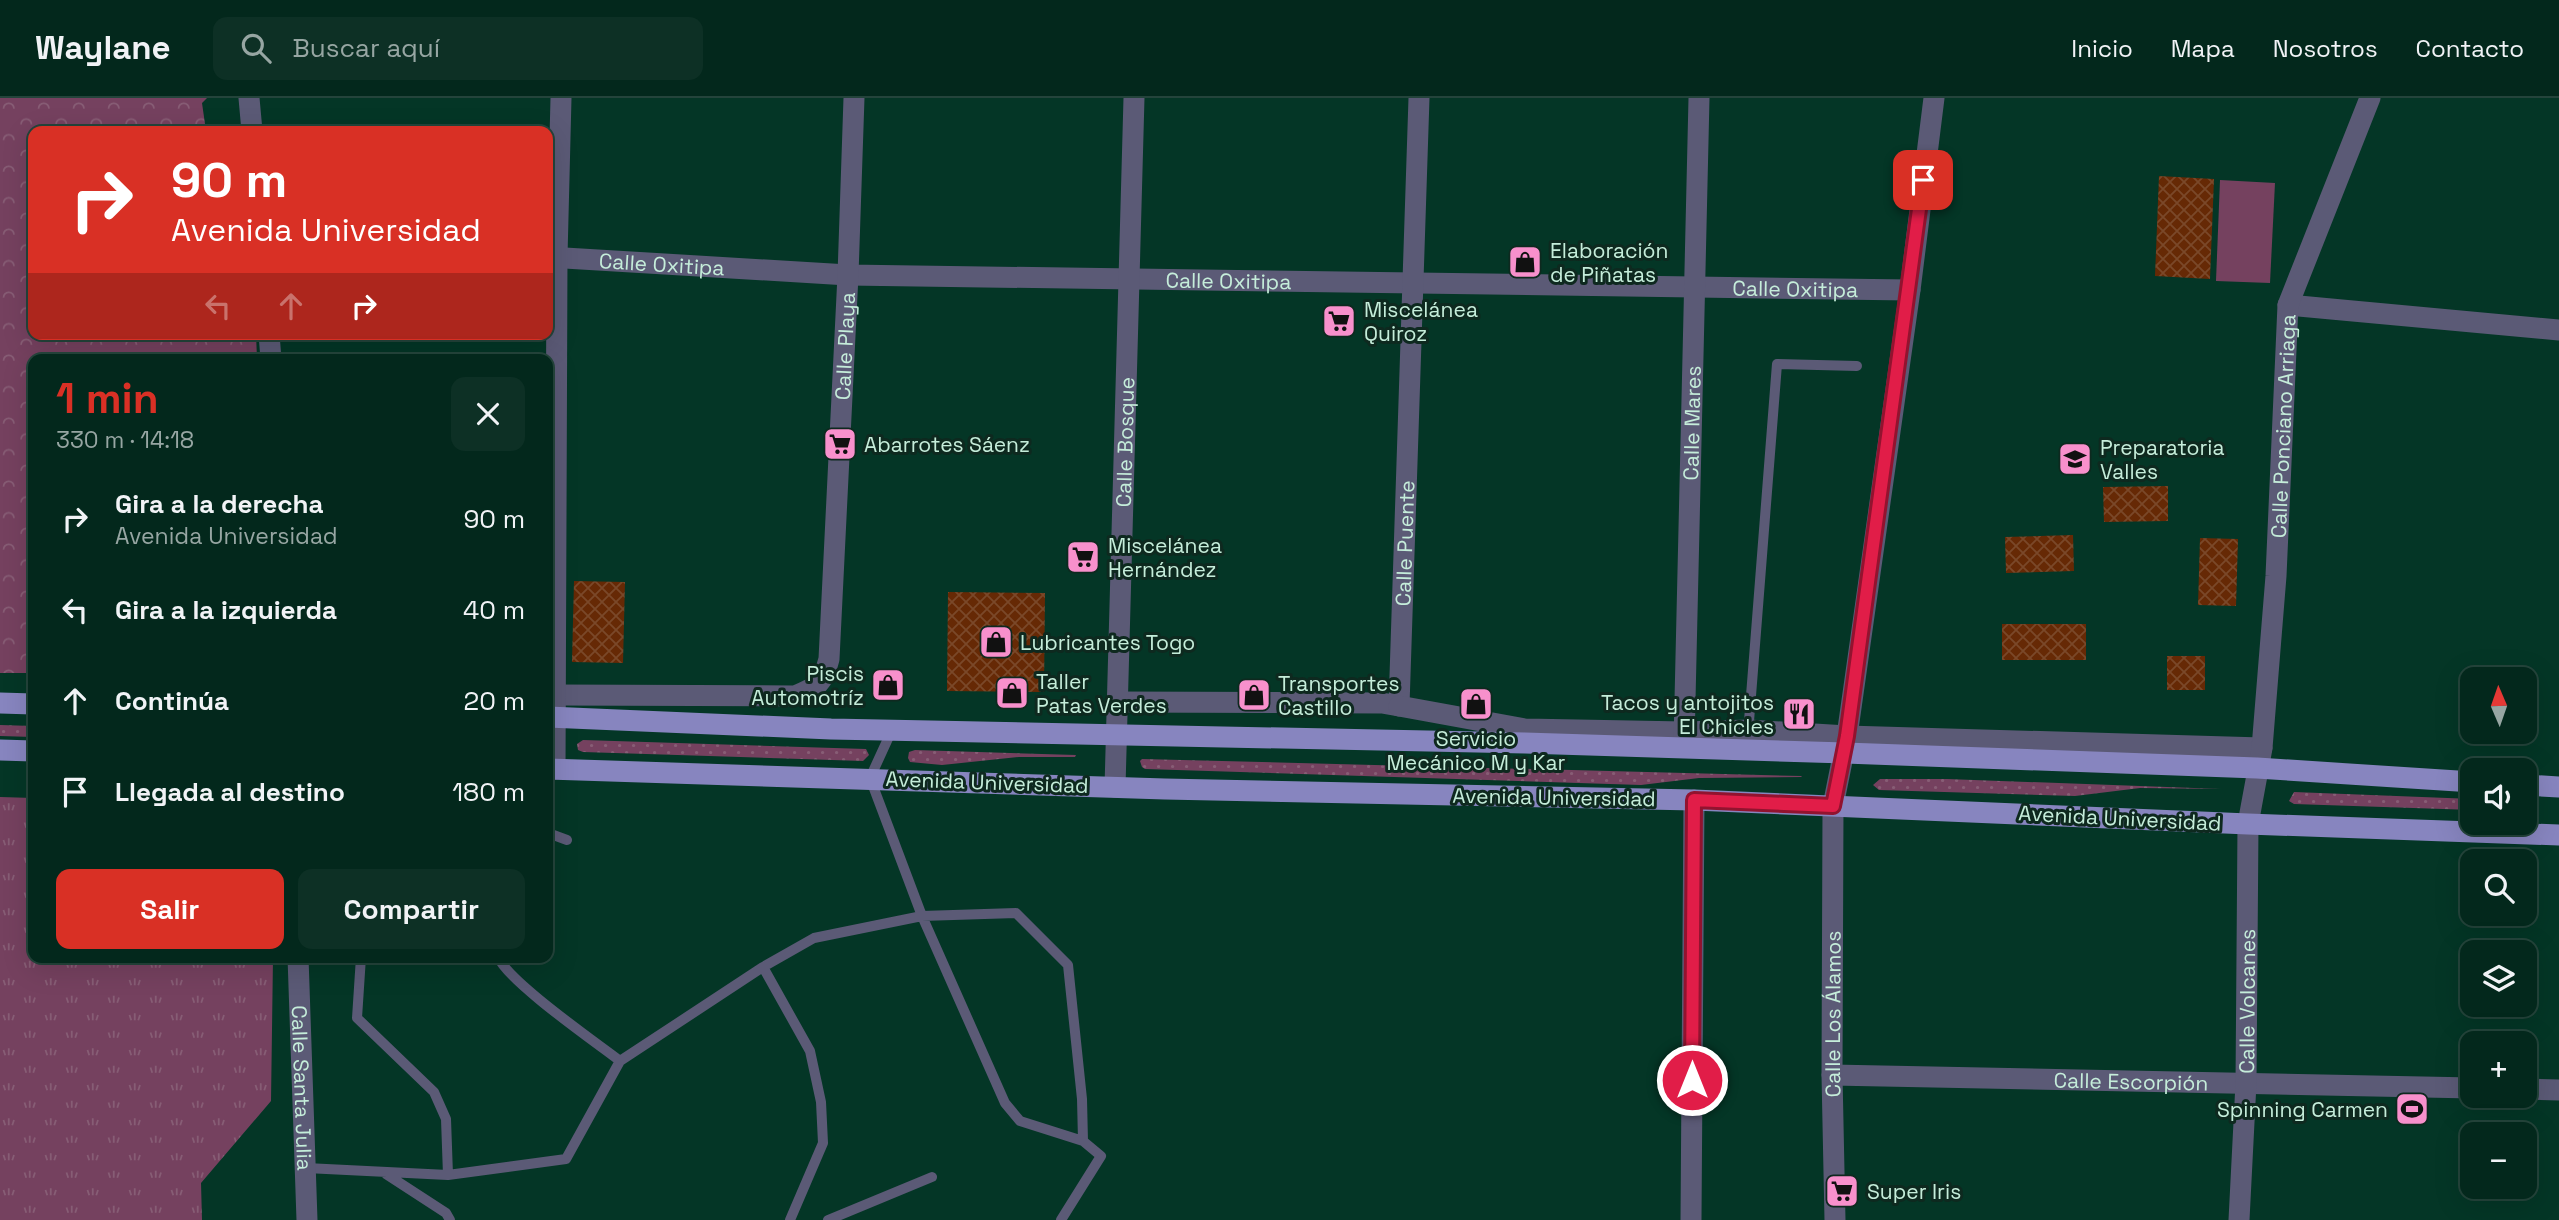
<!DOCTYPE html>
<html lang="es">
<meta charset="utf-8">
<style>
:root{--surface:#03281c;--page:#0d3025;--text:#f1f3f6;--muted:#97a6a3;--line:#24443b;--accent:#d93025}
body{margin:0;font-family:"Space Grotesk",sans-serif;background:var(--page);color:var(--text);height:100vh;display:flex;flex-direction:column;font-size:26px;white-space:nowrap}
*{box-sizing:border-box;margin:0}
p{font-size:23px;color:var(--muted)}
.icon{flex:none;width:38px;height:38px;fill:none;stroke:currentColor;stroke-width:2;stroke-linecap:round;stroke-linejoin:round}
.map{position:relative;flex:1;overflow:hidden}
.panel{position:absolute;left:28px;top:256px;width:525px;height:609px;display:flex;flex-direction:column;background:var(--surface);border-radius:14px;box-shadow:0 7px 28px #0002,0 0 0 2px var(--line)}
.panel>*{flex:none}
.banner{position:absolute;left:28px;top:28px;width:525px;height:214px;border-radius:14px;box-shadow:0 7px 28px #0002,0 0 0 2px var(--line);background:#d93025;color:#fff;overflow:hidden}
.needle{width:46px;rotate:358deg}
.controls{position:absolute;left:2460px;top:569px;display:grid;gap:14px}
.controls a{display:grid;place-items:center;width:77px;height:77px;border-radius:14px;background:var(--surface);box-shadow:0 7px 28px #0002,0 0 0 2px var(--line);font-size:35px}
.pin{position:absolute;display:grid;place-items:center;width:60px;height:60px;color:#fff;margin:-30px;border-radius:14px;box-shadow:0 4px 10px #0006}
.me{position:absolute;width:77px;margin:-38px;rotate:0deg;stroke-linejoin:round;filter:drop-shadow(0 0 5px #0008)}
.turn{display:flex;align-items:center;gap:24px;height:147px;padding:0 28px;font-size:32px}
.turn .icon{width:91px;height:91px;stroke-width:2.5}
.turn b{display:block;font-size:49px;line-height:60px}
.lanes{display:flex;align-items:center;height:66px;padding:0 28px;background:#0003;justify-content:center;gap:35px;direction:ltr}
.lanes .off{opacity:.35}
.round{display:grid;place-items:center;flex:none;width:74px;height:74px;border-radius:14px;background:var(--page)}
.summary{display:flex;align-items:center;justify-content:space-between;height:119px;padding:0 28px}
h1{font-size:42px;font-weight:700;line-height:52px;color:var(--accent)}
.button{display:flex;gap:14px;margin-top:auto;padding:14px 28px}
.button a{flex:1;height:80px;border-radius:14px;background:var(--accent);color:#fff;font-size:28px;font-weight:700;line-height:80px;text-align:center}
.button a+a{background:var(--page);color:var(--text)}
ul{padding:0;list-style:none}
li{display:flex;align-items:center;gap:21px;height:91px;padding:0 28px}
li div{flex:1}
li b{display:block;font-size:26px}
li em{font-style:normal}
header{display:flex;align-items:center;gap:42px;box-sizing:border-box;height:98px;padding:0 35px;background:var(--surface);border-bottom:2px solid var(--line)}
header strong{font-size:33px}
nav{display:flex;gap:38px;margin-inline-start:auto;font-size:24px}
.search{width:490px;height:63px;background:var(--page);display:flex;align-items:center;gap:18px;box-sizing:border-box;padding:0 24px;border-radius:14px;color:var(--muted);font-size:26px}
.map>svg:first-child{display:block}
.grass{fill:url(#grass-tufts)}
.forest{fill:url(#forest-crowns)}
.park{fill:#75415f}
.garden{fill:url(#garden-dots)}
.building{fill:url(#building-cross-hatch)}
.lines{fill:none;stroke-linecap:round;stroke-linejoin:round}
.lane{stroke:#5b5a76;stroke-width:10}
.street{stroke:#5b5a76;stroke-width:21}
.primary{stroke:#8785bf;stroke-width:21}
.route-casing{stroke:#92132f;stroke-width:18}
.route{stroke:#e11d48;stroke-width:12}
.labels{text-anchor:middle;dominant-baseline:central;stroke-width:6;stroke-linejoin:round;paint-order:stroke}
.poi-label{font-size:21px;fill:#c5edda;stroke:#0e291f;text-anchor:start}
.street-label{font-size:21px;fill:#c5edda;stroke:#0e291f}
</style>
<header>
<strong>Waylane</strong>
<div class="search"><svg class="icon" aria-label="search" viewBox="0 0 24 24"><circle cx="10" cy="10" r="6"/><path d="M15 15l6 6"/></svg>Buscar aquí</div>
<nav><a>Inicio</a><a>Mapa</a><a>Nosotros</a><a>Contacto</a></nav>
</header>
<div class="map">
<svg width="2559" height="1122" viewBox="0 0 2559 1122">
<defs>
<pattern id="grass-tufts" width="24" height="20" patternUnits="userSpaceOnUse" patternTransform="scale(1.75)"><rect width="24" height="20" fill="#75415f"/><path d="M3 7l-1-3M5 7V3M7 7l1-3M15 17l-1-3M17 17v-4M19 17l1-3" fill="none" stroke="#875d75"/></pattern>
<pattern id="forest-crowns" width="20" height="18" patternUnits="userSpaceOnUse" patternTransform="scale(1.75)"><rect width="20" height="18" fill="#75415f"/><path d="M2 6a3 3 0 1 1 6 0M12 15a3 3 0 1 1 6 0" fill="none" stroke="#875d75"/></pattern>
<pattern id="garden-dots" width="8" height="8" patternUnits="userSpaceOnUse" patternTransform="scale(1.75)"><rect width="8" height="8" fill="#75415f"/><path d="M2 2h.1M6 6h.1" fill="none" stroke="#875d75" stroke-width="1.8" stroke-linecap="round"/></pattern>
<pattern id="building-cross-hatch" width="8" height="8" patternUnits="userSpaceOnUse" patternTransform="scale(1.75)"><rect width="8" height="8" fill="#662905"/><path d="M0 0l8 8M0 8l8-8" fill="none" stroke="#7a4829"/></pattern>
</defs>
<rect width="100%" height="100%" fill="#043626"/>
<path class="grass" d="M0,699L33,700V859H273L271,1003L201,1085L202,1122H0Z"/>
<path class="forest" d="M0,0H207L202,5L206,33H33V236H256L257,261H33V575H0Z"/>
<path class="park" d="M2220,82L2275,85L2270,185L2216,183Z"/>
<path class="garden" d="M0,627L33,628V639L0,638Z
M583,642L866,651L869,657L863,663L583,654L578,652L577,646Z
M915,652L1076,657L1075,659H1019L942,667L910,664L908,660L909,654Z
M1142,661L1801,678L1802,679L1699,680L1641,687L1145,671L1142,669L1140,663Z
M1880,681H1947L2221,691L2140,690L2075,698L1879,692L1873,687Z
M2294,694L2473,701V712L2294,706L2289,703Z"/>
<path class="building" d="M2159,78L2214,81L2210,181L2155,178Z
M2168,388V423L2104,424L2103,389Z
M2073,437L2074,473L2006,475L2005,439Z
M2200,440L2238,441L2236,508L2198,507Z
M574,483L625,484L623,565L572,564Z
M948,494L1045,495L1044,594L947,593Z
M2002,526H2086V562H2002Z
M2167,558H2205V592H2167Z"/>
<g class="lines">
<path class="lane" d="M892,632L870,680L922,818L1005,1005L1020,1023L1083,1043
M1748,636L1777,266L1857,268
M548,735L567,742
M361,859L357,920L434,994L446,1021L448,1077
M498,859C509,884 594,943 620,963
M763,869L810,953L821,1004L823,1045L790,1122
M306,1070L448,1077L566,1061L620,963L763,869L814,840L922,818L1016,815L1068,867L1082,1001L1083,1043L1101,1058L1061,1122
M386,1076L446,1115L450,1122
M828,1122L932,1079"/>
<g class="street">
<path d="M249,0L252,33"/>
<path id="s1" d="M548,159L848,177L1910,192"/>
<path d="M2288,207L2559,232"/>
<path d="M269,236L271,261"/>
<path id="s2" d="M555,597L795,598C819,588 822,587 829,561L848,177L854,0"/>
<path id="s3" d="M1116,604L1382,605L1399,608L1419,0"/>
<path d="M1399,608L1525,631L1684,634L1749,632L1847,638L2262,650"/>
<path id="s4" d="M1684,645L1699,0"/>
<path d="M555,671L557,159L561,0"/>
<path id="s5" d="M1115,689L1134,0"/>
<path id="s6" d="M298,859L307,1122"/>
<path id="s7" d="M1832,977L2473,990"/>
<path d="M2525,991L2559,992"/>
<path d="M1691,1122L1694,702"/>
<path id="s8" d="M1835,1122L1832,977L1833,708L1847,638L1910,192L1934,0"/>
<path id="s9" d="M2239,1122L2246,985L2248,726L2262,650L2276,478L2288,207L2370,0"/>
</g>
<path class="primary" d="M0,605L33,606
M548,619L831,631L1525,645L1845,655L2257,670L2473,684
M0,652L33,653
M548,671L1165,691L1694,702L2248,726L2559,737
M2525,687L2559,689"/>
</g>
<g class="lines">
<defs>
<path id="route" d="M1692,982L1694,702L1833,708L1847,638L1923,82"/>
</defs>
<use href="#route" class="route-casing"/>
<use href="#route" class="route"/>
</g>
<defs>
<symbol id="shop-square" viewBox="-11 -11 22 22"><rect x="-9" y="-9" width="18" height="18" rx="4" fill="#f890cc" stroke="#0e291f"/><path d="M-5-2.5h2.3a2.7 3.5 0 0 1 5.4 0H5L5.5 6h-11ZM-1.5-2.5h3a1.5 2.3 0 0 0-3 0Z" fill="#111"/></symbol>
<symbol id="supermarket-square" viewBox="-11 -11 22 22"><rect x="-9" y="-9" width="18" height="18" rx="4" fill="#f890cc" stroke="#0e291f"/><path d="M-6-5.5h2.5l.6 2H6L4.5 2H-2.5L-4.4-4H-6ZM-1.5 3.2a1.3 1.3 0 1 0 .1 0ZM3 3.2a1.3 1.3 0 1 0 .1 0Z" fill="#111"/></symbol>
<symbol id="school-square" viewBox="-11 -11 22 22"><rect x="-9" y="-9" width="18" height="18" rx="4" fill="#f890cc" stroke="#0e291f"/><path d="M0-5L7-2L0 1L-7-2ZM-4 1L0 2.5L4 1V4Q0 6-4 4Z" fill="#111"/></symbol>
<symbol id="restaurant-square" viewBox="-11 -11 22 22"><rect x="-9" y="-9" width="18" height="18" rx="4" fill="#f890cc" stroke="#0e291f"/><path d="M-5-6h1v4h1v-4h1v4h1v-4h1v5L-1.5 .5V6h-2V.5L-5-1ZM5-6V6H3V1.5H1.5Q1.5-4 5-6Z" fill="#111"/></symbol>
<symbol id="stadium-square" viewBox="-11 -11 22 22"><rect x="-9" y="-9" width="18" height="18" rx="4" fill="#f890cc" stroke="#0e291f"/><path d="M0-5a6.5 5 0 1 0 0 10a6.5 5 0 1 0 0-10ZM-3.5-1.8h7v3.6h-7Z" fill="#111"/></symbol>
</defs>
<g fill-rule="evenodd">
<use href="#shop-square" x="1506" y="145" width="38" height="38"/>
<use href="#supermarket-square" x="1320" y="204" width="38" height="38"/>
<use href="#supermarket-square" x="821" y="327" width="38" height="38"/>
<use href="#school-square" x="2056" y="342" width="38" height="38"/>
<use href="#supermarket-square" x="1064" y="440" width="38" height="38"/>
<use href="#shop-square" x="977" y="525" width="38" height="38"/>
<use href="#shop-square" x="869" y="568" width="38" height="38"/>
<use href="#shop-square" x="993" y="576" width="38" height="38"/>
<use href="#shop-square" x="1235" y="578" width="38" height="38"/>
<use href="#shop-square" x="1457" y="587" width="38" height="38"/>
<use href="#restaurant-square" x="1780" y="597" width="38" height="38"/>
<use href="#stadium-square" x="2393" y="992" width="38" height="38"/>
<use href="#supermarket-square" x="1823" y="1074" width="38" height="38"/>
</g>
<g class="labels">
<g class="poi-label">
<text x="1550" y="152">Elaboración<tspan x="1550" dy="24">de Piñatas</tspan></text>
<text x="1364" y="211">Miscelánea<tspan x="1364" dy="24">Quiroz</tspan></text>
<text x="864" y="346">Abarrotes Sáenz</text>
<text x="2100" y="349">Preparatoria<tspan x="2100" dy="24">Valles</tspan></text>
<text x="1108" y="447">Miscelánea<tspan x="1108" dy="24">Hernández</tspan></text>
<text x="1020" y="544">Lubricantes Togo</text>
<text x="864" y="575" text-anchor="end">Piscis<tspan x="864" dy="24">Automotríz</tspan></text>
<text x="1036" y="583">Taller<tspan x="1036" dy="24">Patas Verdes</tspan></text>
<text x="1278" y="585">Transportes<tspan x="1278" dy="24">Castillo</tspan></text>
<text x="1774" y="604" text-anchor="end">Tacos y antojitos<tspan x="1774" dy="24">El Chicles</tspan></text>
<text x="1476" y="640" text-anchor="middle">Servicio<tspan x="1476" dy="24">Mecánico M y Kar</tspan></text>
<text x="2388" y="1011" text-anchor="end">Spinning Carmen</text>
<text x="1867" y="1093">Super Iris</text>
</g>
<g class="street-label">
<text stroke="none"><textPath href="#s1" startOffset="114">Calle Oxitipa</textPath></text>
<text stroke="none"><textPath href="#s1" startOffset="681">Calle Oxitipa</textPath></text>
<text stroke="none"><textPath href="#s1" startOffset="1248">Calle Oxitipa</textPath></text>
<text stroke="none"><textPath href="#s2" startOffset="607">Calle Playa</textPath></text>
<text stroke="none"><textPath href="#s4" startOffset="320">Calle Mares</textPath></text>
<text stroke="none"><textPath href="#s9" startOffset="796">Calle Ponciano Arriaga</textPath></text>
<text stroke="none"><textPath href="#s5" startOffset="345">Calle Bosque</textPath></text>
<text stroke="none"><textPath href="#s3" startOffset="446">Calle Puente</textPath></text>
<text transform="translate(987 684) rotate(2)">Avenida Universidad</text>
<text transform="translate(1554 699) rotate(1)">Avenida Universidad</text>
<text transform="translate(2120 720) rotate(3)">Avenida Universidad</text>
<text stroke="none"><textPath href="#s9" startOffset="219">Calle Volcanes</textPath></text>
<text stroke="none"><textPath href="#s8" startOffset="206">Calle Los Álamos</textPath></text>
<text stroke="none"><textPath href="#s7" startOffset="299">Calle Escorpión</textPath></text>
<text stroke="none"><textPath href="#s6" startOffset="131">Calle Santa Julia</textPath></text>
</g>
</g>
</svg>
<div class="controls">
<a><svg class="needle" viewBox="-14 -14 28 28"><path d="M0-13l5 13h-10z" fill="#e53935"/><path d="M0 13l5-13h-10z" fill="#97a6a3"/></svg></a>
<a><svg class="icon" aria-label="sound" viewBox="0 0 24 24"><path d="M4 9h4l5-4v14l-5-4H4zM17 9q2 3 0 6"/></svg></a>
<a><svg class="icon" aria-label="search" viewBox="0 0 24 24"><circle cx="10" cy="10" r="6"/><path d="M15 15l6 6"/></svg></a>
<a><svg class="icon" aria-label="layers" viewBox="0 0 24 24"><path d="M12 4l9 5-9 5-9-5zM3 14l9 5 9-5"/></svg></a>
<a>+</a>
<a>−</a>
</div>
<div class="pin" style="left:1923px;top:82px;background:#d93025"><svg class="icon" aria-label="arrive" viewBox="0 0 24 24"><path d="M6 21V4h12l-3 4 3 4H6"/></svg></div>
<svg class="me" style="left:1692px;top:982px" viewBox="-20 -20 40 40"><circle r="17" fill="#e11d48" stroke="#fff" stroke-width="3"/><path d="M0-11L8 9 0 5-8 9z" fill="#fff"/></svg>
<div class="banner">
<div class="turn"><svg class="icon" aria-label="right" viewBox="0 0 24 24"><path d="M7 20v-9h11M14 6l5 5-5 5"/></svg><div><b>90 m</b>Avenida Universidad</div></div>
<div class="lanes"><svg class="icon off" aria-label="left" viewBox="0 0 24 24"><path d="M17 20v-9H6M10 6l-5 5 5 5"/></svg><svg class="icon off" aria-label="ahead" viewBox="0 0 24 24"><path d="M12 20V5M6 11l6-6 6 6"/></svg><svg class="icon" aria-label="right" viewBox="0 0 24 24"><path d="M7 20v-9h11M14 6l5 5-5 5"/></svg></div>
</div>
<section class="panel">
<div class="summary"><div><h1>1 min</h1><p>330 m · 14:18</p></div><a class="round"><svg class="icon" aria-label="close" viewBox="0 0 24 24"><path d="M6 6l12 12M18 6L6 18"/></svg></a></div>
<ul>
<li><svg class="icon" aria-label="right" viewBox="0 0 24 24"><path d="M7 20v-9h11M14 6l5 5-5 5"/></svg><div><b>Gira a la derecha</b><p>Avenida Universidad</p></div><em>90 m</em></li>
<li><svg class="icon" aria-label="left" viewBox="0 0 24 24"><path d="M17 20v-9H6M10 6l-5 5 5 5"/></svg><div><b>Gira a la izquierda</b></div><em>40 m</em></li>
<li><svg class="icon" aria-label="ahead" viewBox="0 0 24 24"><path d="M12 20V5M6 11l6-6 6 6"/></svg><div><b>Continúa</b></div><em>20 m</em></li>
<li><svg class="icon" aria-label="arrive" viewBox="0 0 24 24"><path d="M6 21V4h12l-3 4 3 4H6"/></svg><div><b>Llegada al destino</b></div><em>180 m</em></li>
</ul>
<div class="button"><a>Salir</a><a>Compartir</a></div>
</section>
</div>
